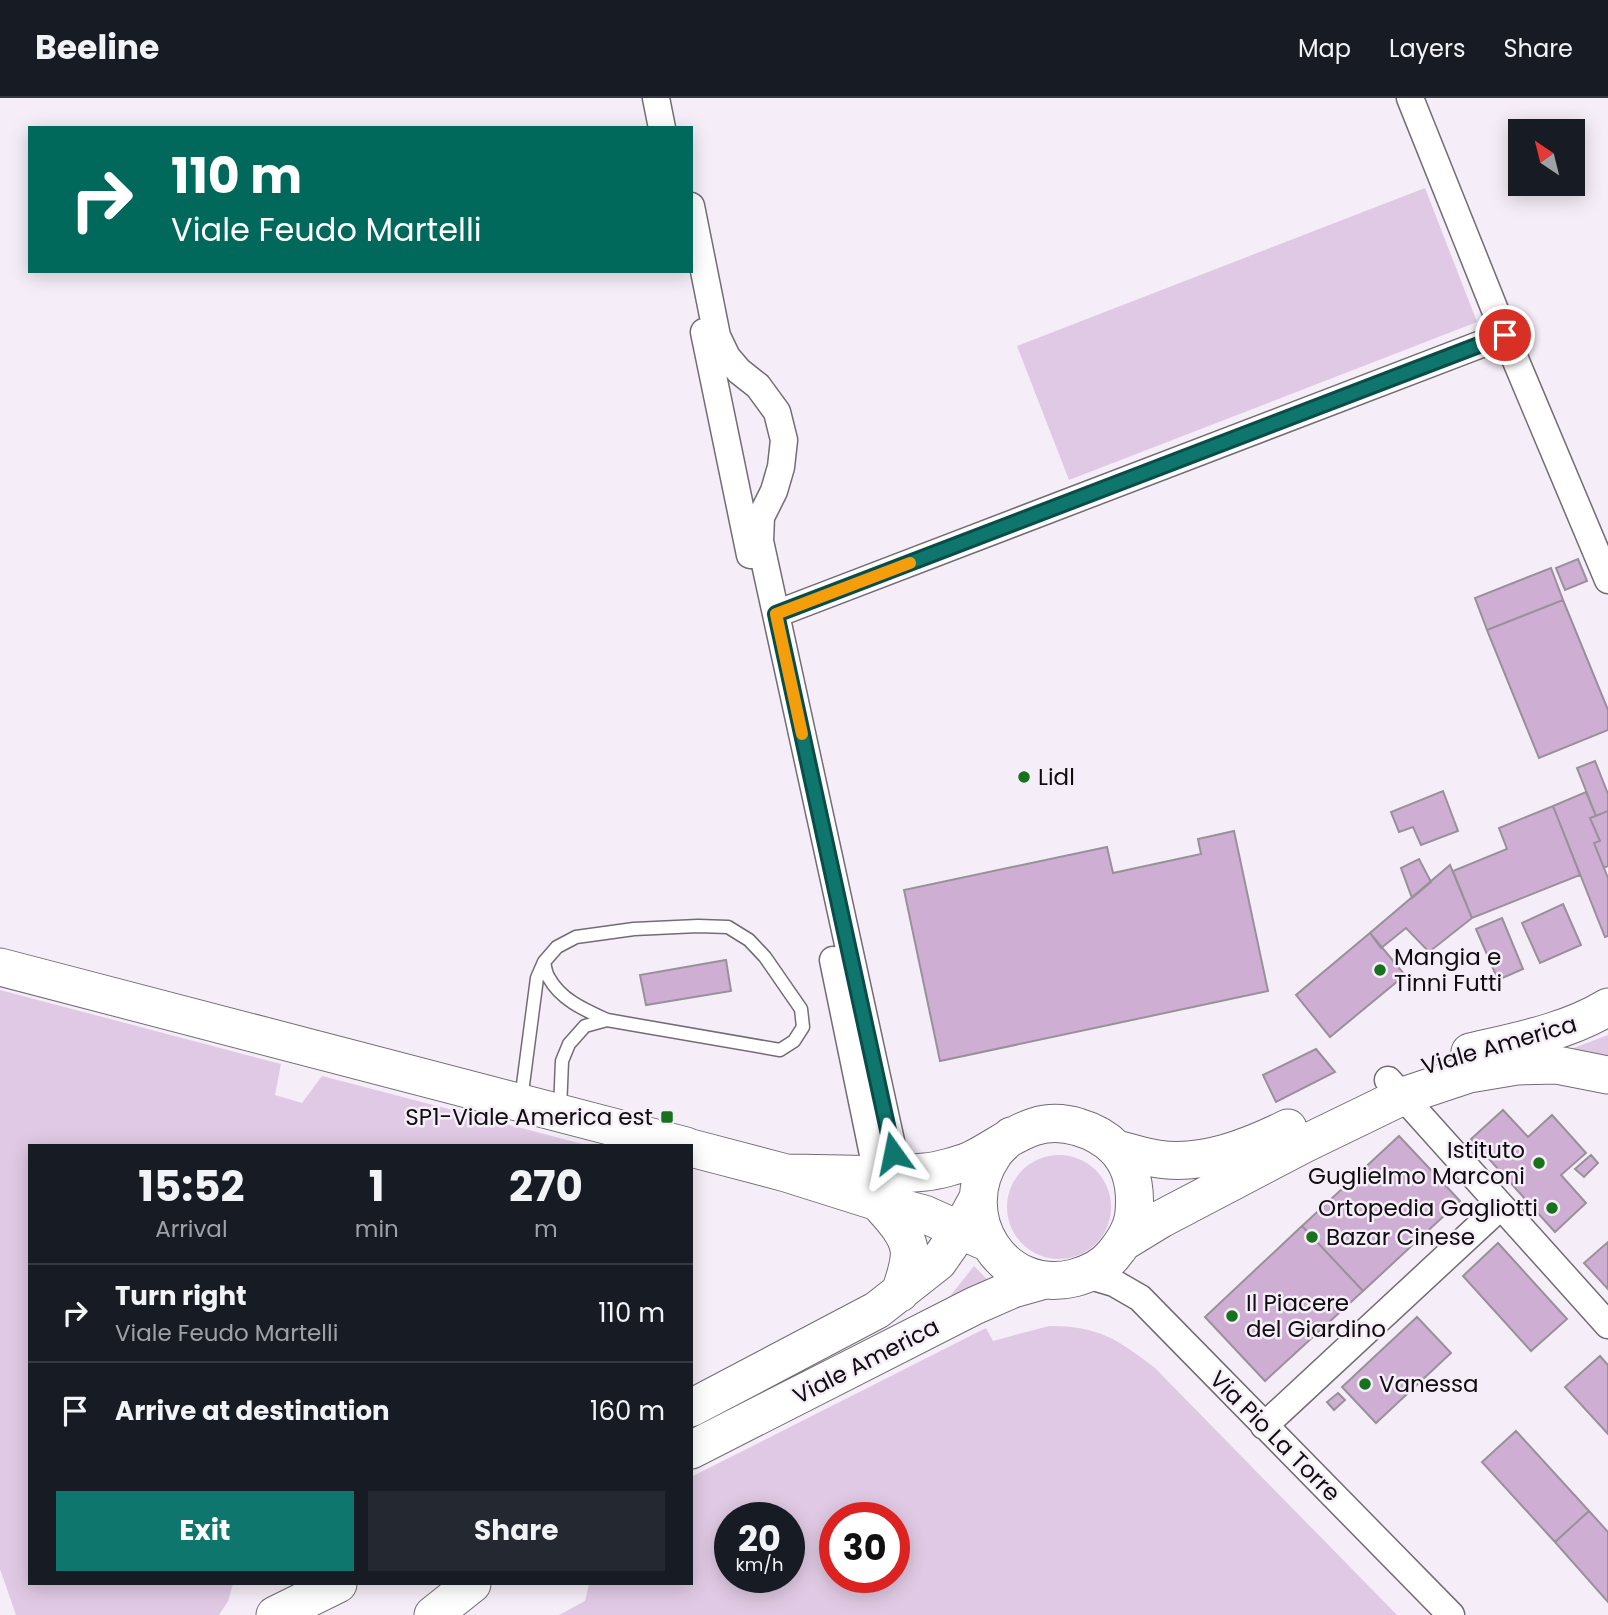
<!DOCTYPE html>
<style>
:root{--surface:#171b24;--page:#242831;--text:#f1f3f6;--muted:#9ea1a6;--line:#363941;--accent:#0f766e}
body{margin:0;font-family:Poppins,sans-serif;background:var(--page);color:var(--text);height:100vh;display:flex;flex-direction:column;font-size:26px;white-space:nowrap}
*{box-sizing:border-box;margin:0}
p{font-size:23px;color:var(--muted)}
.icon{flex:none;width:38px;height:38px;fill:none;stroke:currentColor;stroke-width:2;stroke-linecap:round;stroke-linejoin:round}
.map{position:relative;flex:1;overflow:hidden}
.panel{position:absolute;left:28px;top:1046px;width:665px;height:441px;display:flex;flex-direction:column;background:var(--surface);border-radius:0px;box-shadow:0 4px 18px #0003}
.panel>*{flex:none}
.banner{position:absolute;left:28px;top:28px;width:665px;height:147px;border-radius:0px;box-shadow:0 4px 18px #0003;background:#00695c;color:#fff;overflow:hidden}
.needle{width:46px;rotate:325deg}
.buttons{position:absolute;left:1508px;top:21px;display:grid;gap:14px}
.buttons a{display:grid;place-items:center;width:77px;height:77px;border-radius:0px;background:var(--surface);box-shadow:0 4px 18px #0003;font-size:35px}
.speed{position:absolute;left:714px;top:1404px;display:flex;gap:14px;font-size:35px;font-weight:700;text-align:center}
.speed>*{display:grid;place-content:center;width:91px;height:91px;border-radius:50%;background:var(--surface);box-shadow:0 4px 18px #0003;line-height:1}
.speed small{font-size:18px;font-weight:400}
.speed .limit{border:10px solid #d22;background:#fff;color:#111}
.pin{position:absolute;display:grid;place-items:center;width:60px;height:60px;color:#fff;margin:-30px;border:4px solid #fff;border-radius:50%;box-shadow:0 2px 7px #0007}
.me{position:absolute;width:77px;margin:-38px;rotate:348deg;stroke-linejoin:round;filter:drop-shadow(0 0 5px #0008)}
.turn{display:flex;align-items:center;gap:24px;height:147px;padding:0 28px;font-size:32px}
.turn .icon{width:91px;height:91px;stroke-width:2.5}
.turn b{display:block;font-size:49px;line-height:60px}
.eta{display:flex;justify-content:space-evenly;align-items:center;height:119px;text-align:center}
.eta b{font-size:42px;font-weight:700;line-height:49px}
.button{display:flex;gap:14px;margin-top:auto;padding:14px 28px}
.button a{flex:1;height:80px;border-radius:0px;background:var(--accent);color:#fff;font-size:28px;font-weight:700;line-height:80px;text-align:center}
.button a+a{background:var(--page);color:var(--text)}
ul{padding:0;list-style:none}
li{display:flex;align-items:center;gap:21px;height:98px;padding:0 28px;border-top:2px solid var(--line)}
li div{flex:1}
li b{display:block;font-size:26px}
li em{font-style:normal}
header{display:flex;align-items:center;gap:42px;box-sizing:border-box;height:98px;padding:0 35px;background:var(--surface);border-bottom:2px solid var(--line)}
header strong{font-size:33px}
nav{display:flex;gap:38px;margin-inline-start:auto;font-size:24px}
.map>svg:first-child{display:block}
.green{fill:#e0c9e4;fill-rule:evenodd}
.building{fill:#ceafd3;stroke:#99919a;stroke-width:2}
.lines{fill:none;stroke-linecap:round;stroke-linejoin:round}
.lane-casing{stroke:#736c74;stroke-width:15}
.street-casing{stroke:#736c74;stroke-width:29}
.secondary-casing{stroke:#736c74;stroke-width:39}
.lane{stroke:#fff;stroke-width:12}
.street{stroke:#fff;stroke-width:26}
.secondary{stroke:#fff;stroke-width:37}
.route-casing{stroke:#0a4d48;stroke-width:18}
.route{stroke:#0f766e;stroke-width:12}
.slow{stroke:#f59e0b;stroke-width:12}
.poi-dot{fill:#17711d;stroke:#f5edf7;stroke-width:2.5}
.labels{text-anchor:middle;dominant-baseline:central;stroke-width:5;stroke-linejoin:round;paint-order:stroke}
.poi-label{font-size:23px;fill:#100d10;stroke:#f5edf7;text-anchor:start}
.street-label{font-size:23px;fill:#100d10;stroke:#f5edf7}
</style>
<header>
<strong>Beeline</strong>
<nav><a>Map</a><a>Layers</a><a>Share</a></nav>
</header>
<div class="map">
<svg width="1608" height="1517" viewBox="0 0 1608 1517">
<rect width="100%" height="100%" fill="#f5edf7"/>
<path class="green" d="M1425,90L1477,224L1069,382L1017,248Z
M0,892L281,966L275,997L302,1005L322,978L590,1048H30V1486H233L228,1503L219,1517H16L0,1471Z
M1608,937V962L1566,953Z
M1007 1109a52 52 0 1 1 104 0a52 52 0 1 1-104 0Z
M974,1168L989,1183L938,1209L951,1197Z
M1049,1228C1099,1228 1117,1241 1155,1270L1397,1517H559L585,1503L589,1486H691V1379L986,1230L993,1243ZM730,1419H789V1479H730ZM894,1419V1479H835V1419Z"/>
<path class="building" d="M1578,461L1587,483L1565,492L1556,470Z
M1551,470L1563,502L1487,532L1475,500Z
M1563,502L1608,612V632L1539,660L1487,532Z
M1595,663L1608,696V713L1596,718L1577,670Z
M1443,693L1458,733L1421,747L1413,729L1399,734L1391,714Z
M1586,694L1596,718L1590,720L1600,743L1594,745L1608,780V838L1605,839L1553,708Z
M1553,708L1580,777L1472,820L1453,773L1507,751L1499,730Z
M1608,713V768L1604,770L1594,745L1600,743L1590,720Z
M1234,733L1268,893L940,963L904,792L1107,749L1113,775L1201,756L1198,741Z
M1419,761L1431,784L1412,800L1401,770Z
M1450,767L1472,820L1429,854L1406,830L1381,850L1370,835Z
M1563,806L1581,847L1540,865L1522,825Z
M1502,820L1523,871L1498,882L1476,831Z
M1370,835L1405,877L1330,939L1296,897Z
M726,862L731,893L646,907L640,877Z
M1316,951L1335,974L1276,1004L1263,977Z
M1503,1012L1528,1039L1552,1017L1586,1055L1561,1077L1586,1105L1555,1134L1471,1041Z
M1399,1038L1460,1103L1363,1193L1302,1128Z
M1591,1057L1598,1065L1584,1079L1575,1071Z
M1302,1128L1363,1193L1265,1283L1205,1219Z
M1608,1144V1191L1584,1165Z
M1498,1145L1567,1221L1531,1253L1463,1178Z
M1417,1219L1451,1255L1376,1325L1342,1289Z
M1600,1258L1608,1267V1336L1565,1289Z
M1338,1295L1345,1302L1334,1312L1327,1304Z
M1516,1333L1589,1413L1555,1444L1482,1364Z
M1589,1413L1608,1434V1504L1555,1444Z"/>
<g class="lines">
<defs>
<path id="lane" d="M544,864C545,869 546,876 549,880C561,902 585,912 607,922
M521,1002L537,880L544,864L557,849L576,839L634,831L698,828L728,829L749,842L765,859L801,911L803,929L794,943L780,952L607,922L585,928L569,946L562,963L560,1011"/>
<path id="street" d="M656,0L662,30
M1410,0L1505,237L1608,482
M691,108L717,238L727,259L739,273L758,288L777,314L784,342L781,369L774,393L761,419L760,443L898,1075
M704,234L750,457
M776,516L1505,237
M833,862L877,1076
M1388,982L1608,1227
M1087,1177L1114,1185L1140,1200L1451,1517
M1264,1328L1501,1108"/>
<path id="secondary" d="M0,869L686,1048
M1470,954C1517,943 1567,934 1608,909
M691,1050L786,1075L878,1104L924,1116L982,1142
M1116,1051C1130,1054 1144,1059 1158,1061C1202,1068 1249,1049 1288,1030
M786,1075C832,1075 879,1079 925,1074C937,1073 959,1067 971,1062C1008,1044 1034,1015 1078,1029C1092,1033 1104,1039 1115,1050C1132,1067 1136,1091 1134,1114C1133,1130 1124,1144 1114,1156C1104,1169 1089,1176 1074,1180C1002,1198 952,1117 993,1057C997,1050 1005,1044 1011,1038
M878,1104C889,1117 906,1133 909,1151C911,1165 904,1181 900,1195
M1125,1143L1161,1121L1304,1046L1403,998L1469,976L1517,968L1557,967L1608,977
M691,1310L877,1212L938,1164L961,1131L977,1102
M691,1352L974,1208L1013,1191L1045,1182
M275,1517L338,1486
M433,1517L472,1486"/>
</defs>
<use href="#lane" class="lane-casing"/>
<use href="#street" class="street-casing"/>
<use href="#secondary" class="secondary-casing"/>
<use href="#lane" class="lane"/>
<use href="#street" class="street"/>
<use href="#secondary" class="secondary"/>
</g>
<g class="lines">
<defs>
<path id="route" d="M893,1055L776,516L1505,237"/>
</defs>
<use href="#route" class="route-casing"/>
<use href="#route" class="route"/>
<path class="slow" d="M802,636L776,516L910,465"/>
</g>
<g class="poi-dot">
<circle cx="1024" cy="679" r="7"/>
<circle cx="1380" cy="872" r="7"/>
<rect x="660" y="1012" width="14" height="14" rx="3.5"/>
<circle cx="1539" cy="1065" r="7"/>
<circle cx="1552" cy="1110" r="7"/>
<circle cx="1312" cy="1139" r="7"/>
<circle cx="1232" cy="1218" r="7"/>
<circle cx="1365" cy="1286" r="7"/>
</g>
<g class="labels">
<g class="poi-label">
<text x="1038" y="679">Lidl</text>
<text x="1394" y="859">Mangia e<tspan x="1394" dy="26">Tinni Futti</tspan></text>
<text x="653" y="1019" text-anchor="end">SP1-Viale America est</text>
<text x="1525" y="1052" text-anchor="end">Istituto<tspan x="1525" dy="26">Guglielmo Marconi</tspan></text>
<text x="1538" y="1110" text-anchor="end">Ortopedia Gagliotti</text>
<text x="1326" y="1139">Bazar Cinese</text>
<text x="1246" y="1205">Il Piacere<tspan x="1246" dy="26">del Giardino</tspan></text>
<text x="1379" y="1286">Vanessa</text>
</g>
<g class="street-label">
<text transform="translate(1499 947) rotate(-16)">Viale America</text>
<text transform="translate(866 1263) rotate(-27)">Viale America</text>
<text transform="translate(1275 1338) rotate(45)">Via Pio La Torre</text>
</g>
</g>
</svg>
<div class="buttons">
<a><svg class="needle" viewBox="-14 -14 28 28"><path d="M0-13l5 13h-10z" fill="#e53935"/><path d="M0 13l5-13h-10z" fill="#9ea1a6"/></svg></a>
</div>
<div class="speed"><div>20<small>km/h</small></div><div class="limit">30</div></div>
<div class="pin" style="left:1505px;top:237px;background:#d93025"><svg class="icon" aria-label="arrive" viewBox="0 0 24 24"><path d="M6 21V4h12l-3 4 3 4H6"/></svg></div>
<svg class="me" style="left:893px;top:1055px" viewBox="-20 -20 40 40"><path d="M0-17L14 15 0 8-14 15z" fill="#0f766e" stroke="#fff" stroke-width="4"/></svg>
<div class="banner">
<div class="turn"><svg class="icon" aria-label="right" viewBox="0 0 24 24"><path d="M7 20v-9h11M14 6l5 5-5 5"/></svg><div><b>110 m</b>Viale Feudo Martelli</div></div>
</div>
<section class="panel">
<div class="eta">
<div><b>15:52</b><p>Arrival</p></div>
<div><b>1</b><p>min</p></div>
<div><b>270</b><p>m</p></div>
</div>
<ul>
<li><svg class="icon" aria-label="right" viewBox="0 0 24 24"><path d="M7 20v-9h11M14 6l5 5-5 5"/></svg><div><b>Turn right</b><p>Viale Feudo Martelli</p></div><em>110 m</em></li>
<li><svg class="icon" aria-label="arrive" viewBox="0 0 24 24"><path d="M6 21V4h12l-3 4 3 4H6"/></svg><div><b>Arrive at destination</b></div><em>160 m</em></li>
</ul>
<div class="button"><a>Exit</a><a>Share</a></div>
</section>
</div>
